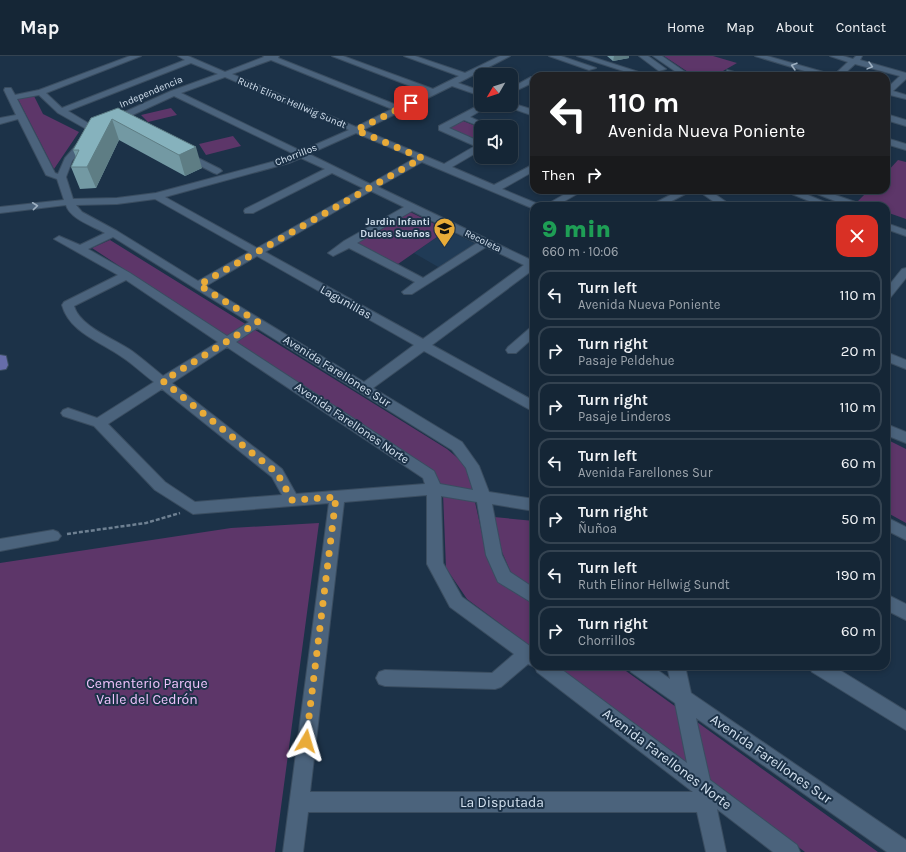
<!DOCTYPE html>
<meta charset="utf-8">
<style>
:root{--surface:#152636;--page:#1e2e3e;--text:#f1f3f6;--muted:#9da5ad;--line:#344351}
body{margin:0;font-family:Karla,sans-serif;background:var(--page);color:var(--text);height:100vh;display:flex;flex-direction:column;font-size:15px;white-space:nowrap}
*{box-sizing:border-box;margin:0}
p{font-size:13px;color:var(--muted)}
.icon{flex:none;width:22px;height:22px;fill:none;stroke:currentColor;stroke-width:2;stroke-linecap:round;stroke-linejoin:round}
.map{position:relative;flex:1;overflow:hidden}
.side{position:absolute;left:530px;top:146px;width:360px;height:468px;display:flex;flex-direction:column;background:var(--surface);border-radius:12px;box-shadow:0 2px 6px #0003,0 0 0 1px var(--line)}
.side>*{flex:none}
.banner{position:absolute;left:530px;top:16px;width:360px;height:122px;border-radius:12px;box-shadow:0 2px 6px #0003,0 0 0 1px var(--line);background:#202124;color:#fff;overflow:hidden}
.needle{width:26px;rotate:231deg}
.buttons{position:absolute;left:474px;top:12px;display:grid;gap:8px}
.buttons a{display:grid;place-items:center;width:44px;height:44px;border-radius:8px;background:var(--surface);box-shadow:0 2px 6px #0003,0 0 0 1px var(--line);font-size:20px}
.pin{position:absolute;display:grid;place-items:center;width:34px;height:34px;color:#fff;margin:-17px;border-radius:8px;box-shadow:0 2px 6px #0006}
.me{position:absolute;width:44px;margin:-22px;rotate:7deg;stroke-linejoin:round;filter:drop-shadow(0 0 3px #0008)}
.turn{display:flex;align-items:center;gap:14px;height:84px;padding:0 12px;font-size:18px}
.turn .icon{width:52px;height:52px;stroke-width:2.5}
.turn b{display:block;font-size:28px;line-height:34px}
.then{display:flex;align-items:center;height:38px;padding:0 12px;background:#0003;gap:8px;font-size:15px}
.round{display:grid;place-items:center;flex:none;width:42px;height:42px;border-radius:12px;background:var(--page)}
.head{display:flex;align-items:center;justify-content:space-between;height:68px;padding:0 12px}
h1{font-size:24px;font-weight:800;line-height:30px;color:#1e9e55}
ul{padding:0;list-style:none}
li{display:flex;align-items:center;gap:12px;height:50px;margin:0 8px 6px;padding:0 4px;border:2px solid var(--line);border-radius:12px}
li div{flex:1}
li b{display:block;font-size:15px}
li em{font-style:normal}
header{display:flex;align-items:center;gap:24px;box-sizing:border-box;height:56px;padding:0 20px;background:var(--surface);border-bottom:1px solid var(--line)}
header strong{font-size:19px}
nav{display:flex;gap:22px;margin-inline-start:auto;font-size:14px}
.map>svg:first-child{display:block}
.built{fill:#203b56}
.green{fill:#5d3669}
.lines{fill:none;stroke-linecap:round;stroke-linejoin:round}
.minor-casing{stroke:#3a4d60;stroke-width:2}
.major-casing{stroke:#3a4d60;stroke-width:2}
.path{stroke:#6e8092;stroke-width:2.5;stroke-dasharray:4 2;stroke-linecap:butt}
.minor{fill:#4b637c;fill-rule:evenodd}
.major{fill:#666daa;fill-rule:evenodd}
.wall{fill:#7399a3}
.shaded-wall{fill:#5e7d84}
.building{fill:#86b2bd;stroke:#5e7d84}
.oneway{stroke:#9dafc1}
.route{stroke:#e9ab38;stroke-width:7;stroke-dasharray:0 12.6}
.labels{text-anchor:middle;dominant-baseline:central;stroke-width:4;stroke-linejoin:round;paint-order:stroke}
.far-street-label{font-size:10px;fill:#d3e1ef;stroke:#1c3248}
.far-poi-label{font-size:10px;font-weight:bold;fill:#d3e1ef;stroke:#1c3248;text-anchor:end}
.street-label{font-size:12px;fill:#d3e1ef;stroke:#1c3248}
.near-park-label{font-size:14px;fill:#efc3fc;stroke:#1c3248}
.near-street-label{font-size:14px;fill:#d3e1ef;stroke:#1c3248}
</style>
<header>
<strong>Map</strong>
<nav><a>Home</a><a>Map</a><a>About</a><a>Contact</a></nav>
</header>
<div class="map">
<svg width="906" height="796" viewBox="0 0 906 796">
<rect width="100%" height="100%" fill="#1c3248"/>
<path class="built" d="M447,174L476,188L440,212L414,197Z"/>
<path class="green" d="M664,0H713L737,7L723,15L735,20H694Z
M34,40L43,58L79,76L54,113L18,43Z
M171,52L177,59L148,66L141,59Z
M463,65L481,72V86L448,72Z
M233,80L241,90L206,99L199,88Z
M898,104L906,106V163L886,156V150H868L857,146L869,134H886V117Z
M408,155L447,174L398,208L355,187Z
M110,184L447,393L467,410L487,500L501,525L534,549V593L467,543L446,512L443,437L433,417L92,192Z
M886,383L906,393V467L886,456Z
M494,461L534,465V533L512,519L502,496Z
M319,467L275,796H0V507L231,472Z
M556,610H619L878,796H805Z"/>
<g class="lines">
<defs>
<path id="minor" d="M130,0H141L46,37L62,52L185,4L178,0H188L225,16L264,1L263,0H279L278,2L399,50L426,36L332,0H343L433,33L459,20L404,0H415L465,17L500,0H510L458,27L481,35V40L452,30L363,74L444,108L475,90L439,74V70L481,48L490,49L470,61L492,71H481L464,64L449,72L481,86V94L452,111L494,129L534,108V115L502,133L538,148L539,150H534V153L422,106L378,131L531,204H534V213L432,289L534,345V356L424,295L373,332L462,386L479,410L489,436L534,443V455L492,448L502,499L510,516L534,532V548L498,526L486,499L477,446L441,440L443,507L462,541L534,593V610H557L687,707L675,647L631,616L628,610H652L670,623L667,610H685L691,637L906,784V796H887L696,662L710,724L797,789L800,796H773L717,753L726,796H706L697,756H308L303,796H283L329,447L193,458L155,434L94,370L63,360L61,357L63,354L68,352L97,362L154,326C143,318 133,308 122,301C101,286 69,276 62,249L64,246L118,219L54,183L59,180L80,189L105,177C93,170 70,163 66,149L0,157V151L64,144L57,123L46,119L18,63L0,68V62L16,59L4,34L5,32H11L15,39L39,34ZM271,4L392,53L356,71L232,18ZM191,7L218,18L171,35L109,63V67H115L174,40L294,98L283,103L156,137L117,142L73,143L66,121L72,105L91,82L87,79L84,80L65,102L58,118L55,117L17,43L39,39L58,57L95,78L99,75L98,73L68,55ZM225,21L349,74L301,95L181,37ZM356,77L415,102L370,128L309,98ZM301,102L325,113L245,153L244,155L245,157H253L332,117L363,132L257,192L165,141L289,107ZM371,135L404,151L344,185L328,197L333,200L349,192L415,226L402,236L404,238H412L486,191L524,209L423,283L265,196ZM155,143L249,196L198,225L117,175L82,156L76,149L117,148ZM412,155L477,187L423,222L357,187ZM113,181L249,266L227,280L130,217L88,193ZM257,200L414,289L364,326L206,230ZM126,224L218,286L163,320C153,312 143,303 132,295C115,283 80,271 74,250ZM257,272L452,394L466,412L473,434L440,428L434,415L236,286ZM227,291L423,422L425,428L296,438L282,413L172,327ZM162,333L272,421L282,439L195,446L165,426L108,368ZM427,439V508L450,551L514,598L492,617L385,614L379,616L376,622L379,628L385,630L495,633L501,631L528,608L535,611L537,616L693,736H310L344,446Z
M549,0H561L596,12L589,14Z
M577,0H589L651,20H639Z
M639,0H648L666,13L659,15Z
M653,0H662L691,20H682Z
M755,0H767L834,19L848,6L830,0H843L853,3L856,0H862L860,4L906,17V23L893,35L906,39V43L886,38V33L900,20L855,8L842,20H821Z
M727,14L749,20L727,18Z
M531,21H534V26L511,37V32Z
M511,47L534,54V60L508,51L507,49H511Z
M886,58L906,64V70L886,64Z
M886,82L906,88V94L886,88Z
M184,95L220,113L222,115L217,118L214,117L181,100V96Z
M572,134H584L556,150H544Z
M680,134H693L662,150H649Z
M697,134H709L732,150H720Z
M782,134H796L827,147L825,149H819Z
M807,134H821L861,148L862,150H848Z
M886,167L906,174V180L886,173Z
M906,212V222L890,242L886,243V233L902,213Z
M534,271V281L516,297H508L506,294L508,291L530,272Z
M886,296L906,304V313L886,305Z
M886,368L906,376V387L886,379Z
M886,461L906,471V484L886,474Z
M53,474L58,476L61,480L58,484L0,495V483Z
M886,538L906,548V564L886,554Z
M809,610H833L906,655V674L812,616Z"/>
<path id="major" d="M0,299L6,300L8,309L6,313L0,314Z"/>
</defs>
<use href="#minor" class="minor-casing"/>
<use href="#major" class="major-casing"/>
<path class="path" d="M67,478L146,467L180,457"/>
<use href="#minor" class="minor"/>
<use href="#major" class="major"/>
</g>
<path class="wall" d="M607,0H629V2L613,5Z
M118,52L202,112L185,120L119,84L96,132L80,133L71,111L76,101L73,94Z"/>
<path class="shaded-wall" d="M614,0H629V2L613,5Z
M112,63L119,84L96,132L87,111Z
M196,91L202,112L185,120L179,99Z"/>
<path class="building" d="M118,52L196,91L179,99L112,63L87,111H71L79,94H73L91,62Z"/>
<defs><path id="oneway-chevron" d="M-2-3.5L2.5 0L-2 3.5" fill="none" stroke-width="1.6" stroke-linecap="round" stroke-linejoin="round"/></defs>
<g class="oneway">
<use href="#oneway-chevron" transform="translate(794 10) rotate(-164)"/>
<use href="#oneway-chevron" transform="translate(870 10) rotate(15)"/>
<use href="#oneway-chevron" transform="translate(35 150) rotate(-6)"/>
</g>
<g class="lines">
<path class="route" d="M306,685L336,441L292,444L277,417L163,325L258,266L199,229L422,102L356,74L411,47"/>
</g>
<defs>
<symbol id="school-pin" viewBox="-11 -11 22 30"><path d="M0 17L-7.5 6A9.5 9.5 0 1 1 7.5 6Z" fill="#e9ab38" stroke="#1c3248"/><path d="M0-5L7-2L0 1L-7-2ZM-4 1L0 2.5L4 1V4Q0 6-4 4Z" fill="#111"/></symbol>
</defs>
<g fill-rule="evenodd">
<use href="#school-pin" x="432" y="160" width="25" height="34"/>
</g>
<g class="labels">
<g class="far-street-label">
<text transform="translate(151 36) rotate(-23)">Independencia</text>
<text transform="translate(292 47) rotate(23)">Ruth Elinor Hellwig Sundt</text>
<text transform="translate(296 99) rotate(-21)">Chorrillos</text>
<text transform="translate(483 185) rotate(26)">Recoleta</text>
</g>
<g class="far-poi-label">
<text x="430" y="166">Jardin Infanti<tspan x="430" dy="12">Dulces Sueños</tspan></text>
</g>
<g class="street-label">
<text transform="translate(346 246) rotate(29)">Lagunillas</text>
<text transform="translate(337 315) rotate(32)">Avenida Farellones Sur</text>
<text transform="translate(352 367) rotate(34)">Avenida Farellones Norte</text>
</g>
<g class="near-park-label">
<text x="147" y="627">Cementerio Parque<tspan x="147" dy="16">Valle del Cedrón</tspan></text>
</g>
<g class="near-street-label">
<text transform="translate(667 703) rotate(37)">Avenida Farellones Norte</text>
<text transform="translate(771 703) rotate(35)">Avenida Farellones Sur</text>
<text x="502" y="746">La Disputada</text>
</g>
</g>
</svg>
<div class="buttons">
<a><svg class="needle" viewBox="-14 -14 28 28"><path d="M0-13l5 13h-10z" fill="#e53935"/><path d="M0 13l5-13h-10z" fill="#9da5ad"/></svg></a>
<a><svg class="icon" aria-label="sound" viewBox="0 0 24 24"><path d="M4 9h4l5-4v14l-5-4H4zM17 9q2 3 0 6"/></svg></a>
</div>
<div class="pin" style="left:411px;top:47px;background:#d93025"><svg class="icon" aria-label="arrive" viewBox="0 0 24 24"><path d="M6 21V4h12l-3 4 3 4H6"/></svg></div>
<svg class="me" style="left:306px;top:685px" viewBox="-20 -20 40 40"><path d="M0-17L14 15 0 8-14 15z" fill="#e9ab38" stroke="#fff" stroke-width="4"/></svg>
<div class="banner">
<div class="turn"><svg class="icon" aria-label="left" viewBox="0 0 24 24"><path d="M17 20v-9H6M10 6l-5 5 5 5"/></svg><div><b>110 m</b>Avenida Nueva Poniente</div></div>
<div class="then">Then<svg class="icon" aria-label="right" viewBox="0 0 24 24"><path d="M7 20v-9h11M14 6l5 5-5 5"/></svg></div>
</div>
<section class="side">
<div class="head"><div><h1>9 min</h1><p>660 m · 10:06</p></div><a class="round" style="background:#d93025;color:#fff"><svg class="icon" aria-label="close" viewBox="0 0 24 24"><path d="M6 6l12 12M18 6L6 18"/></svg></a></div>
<ul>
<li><svg class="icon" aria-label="left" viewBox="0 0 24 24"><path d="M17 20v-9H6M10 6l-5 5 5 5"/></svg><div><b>Turn left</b><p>Avenida Nueva Poniente</p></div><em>110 m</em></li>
<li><svg class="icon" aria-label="right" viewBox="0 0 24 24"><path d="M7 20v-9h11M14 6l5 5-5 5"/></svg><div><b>Turn right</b><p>Pasaje Peldehue</p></div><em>20 m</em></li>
<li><svg class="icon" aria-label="right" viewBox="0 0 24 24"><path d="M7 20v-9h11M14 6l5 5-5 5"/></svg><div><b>Turn right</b><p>Pasaje Linderos</p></div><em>110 m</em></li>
<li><svg class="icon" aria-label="left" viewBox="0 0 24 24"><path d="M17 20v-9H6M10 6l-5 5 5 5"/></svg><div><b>Turn left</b><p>Avenida Farellones Sur</p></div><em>60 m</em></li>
<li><svg class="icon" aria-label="right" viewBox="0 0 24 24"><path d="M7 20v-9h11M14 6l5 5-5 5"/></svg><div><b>Turn right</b><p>Ñuñoa</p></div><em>50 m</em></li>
<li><svg class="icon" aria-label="left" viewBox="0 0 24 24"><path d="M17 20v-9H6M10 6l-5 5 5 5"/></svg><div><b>Turn left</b><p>Ruth Elinor Hellwig Sundt</p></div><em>190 m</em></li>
<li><svg class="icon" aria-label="right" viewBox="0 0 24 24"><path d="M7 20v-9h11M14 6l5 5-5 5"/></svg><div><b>Turn right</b><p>Chorrillos</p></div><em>60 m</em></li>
</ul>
</section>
</div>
